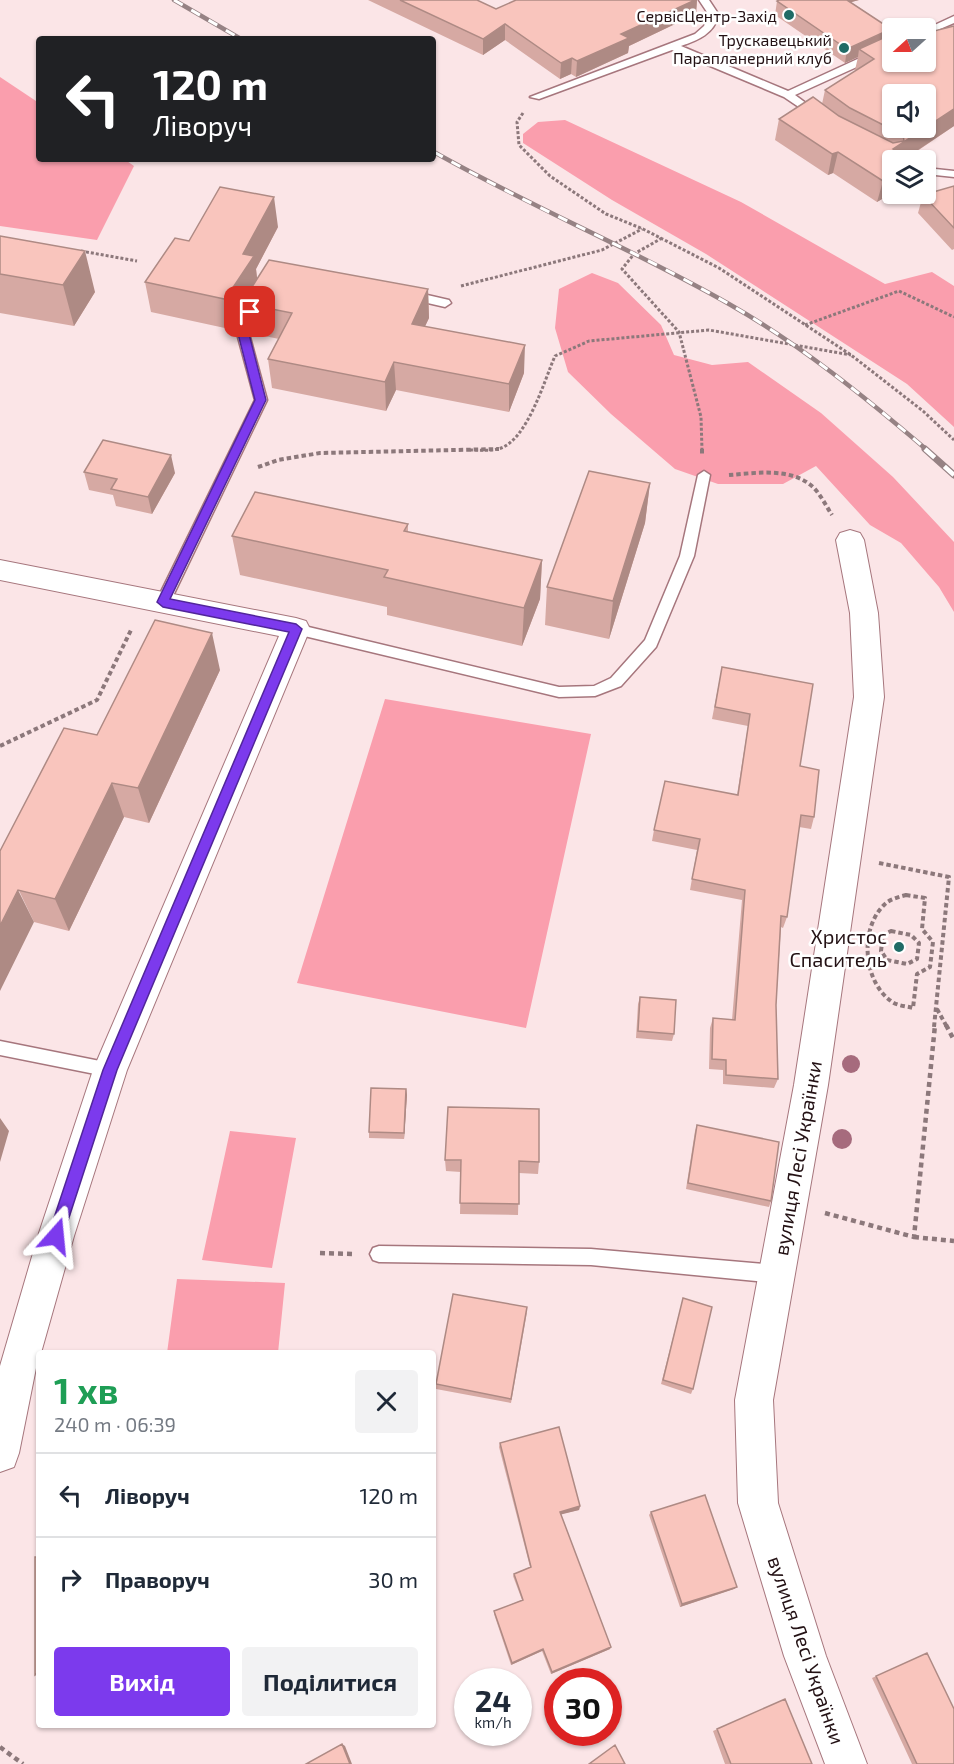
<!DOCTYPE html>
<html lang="uk">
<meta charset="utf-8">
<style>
:root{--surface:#fff;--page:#f2f2f3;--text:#1f2937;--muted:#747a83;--line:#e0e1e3;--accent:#7c3aed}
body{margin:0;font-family:"Exo 2",sans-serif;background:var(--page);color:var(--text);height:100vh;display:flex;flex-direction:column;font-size:22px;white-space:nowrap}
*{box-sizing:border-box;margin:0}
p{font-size:20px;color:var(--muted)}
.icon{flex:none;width:33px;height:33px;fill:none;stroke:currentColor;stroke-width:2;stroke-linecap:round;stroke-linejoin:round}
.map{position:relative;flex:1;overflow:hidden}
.details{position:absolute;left:36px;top:1350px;width:400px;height:378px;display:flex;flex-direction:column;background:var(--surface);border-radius:6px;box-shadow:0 2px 4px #0004}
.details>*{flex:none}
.hud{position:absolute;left:36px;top:36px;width:400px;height:126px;border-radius:6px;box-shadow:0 2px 4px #0004;background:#202124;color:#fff;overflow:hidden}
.needle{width:39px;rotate:249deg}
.tools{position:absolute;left:882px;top:18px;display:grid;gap:12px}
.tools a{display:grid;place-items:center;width:54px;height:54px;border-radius:6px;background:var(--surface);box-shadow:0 2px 4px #0004;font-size:30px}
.speed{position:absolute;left:454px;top:1668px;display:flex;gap:12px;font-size:30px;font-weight:700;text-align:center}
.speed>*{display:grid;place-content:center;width:78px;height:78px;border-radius:50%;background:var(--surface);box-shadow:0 2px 4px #0004;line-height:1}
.speed small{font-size:15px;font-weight:400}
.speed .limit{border:9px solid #d22;background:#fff;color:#111}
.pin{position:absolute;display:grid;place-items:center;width:51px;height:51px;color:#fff;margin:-26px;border-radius:12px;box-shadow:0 3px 9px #0006}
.me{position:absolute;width:66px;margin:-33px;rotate:18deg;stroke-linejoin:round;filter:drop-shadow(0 0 4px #0008)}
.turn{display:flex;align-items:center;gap:21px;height:126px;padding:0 18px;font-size:27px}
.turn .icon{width:78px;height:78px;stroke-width:2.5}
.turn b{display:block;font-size:42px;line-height:51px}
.round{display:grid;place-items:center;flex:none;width:63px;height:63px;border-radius:6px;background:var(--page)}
.headline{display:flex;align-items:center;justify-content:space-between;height:102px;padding:0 18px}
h1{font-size:36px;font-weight:700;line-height:45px;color:#1e9e55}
.cta{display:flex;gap:12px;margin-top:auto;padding:12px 18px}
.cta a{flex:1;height:69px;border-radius:6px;background:var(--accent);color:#fff;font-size:24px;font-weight:700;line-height:69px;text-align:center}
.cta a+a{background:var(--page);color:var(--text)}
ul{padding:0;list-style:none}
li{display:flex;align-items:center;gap:18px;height:84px;padding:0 18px;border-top:2px solid var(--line)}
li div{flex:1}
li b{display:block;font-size:22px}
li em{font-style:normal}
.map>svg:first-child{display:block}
.green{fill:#fa9ead}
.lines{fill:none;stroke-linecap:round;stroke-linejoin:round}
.service-casing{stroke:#a6767d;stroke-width:3}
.minor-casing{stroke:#a6767d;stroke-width:2}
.path-far2{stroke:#8c787b;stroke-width:3;stroke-dasharray:3 2;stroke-linecap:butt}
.path-far1{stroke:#8c787b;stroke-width:4;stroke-dasharray:4.5 3;stroke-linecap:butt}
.path{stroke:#8c787b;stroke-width:4.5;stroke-dasharray:5 4;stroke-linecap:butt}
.service{fill:#fff;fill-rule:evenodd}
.minor{fill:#fff;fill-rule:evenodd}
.rail-far1-casing{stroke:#968284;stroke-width:4.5}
.rail-casing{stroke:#968284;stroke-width:7}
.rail-far1{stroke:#fff;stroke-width:3;stroke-dasharray:10;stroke-linecap:butt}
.rail{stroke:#fff;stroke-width:4.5;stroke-dasharray:13;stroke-linecap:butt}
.tree{fill:#a66b7d}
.wall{fill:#d6a9a3}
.shaded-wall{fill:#ae8a84}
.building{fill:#f9c5bd;stroke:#ae8a84;stroke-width:1.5;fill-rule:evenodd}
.route{fill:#7c3aed;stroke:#51269a;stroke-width:1.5}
.poi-dot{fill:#206b66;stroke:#fff;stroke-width:2}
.labels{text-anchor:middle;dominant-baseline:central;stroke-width:5;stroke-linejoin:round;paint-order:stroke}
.far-poi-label{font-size:16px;fill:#231114;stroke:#fff;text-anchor:end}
.poi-label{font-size:20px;fill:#231114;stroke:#fff;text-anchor:end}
.street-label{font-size:20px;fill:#231114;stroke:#fff}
</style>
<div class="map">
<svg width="954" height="1764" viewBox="0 0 954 1764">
<rect width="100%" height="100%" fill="#fbe5e7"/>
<path class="green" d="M0,77L39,103V159H124L134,166L97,240L0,226Z
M565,120L741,202L885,284L932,272L954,286V427L907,384L706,254L612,200L523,143V134L538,122Z
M592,273L618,283L661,325L674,355L712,365L748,362L821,413L893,477L954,542V612L939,587L901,543L870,525L816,466L783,484H718L675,469L611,414L568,372L555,328L559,289Z
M385,699L591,734L526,1028L297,983Z
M230,1131L296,1138L272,1268L202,1260Z
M177,1279L285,1283L278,1353H167Z"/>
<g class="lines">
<defs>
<path id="service" d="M699,0H709L719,15C713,34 699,40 681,46L788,91L888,45L892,44V51L795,95L822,115V119L818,120L784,97L672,50L539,99L530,97L695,34L704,26L709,15Z
M954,16V23L926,35V29Z
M926,168L954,171V177L926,174Z
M410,291L449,300L451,303L445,307L406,298L404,295Z
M258,295L264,299L247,326L267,400L170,602L168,606H158L156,602L255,400L235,326L254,296Z
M704,471L710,475L694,556L656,647L621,686L595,696L559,697L296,634L289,629L296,624L559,687L594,686L611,678L645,640L680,556L698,475Z
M0,1041L110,1063L116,1065L118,1070L116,1075L110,1077L0,1055Z
M379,1246L591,1249L776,1265L782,1268L785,1274L782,1280L776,1283L591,1265L379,1262L373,1260L370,1254L373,1248Z"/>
<path id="minor" d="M850,530L860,533L864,540L878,613L884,697L828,1085L773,1400L778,1503L826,1656L867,1764H825L784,1656L738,1503L735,1400L794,1085L854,697L850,613L836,540L840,533Z
M0,560L296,618L306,621L310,629L127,1070L74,1236L41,1353H39L19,1453L14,1467L0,1472V1366L38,1236L93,1070L279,636L0,580Z"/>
</defs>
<use href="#service" class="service-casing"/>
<use href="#minor" class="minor-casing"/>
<path class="path-far2" d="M523,113L517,122L519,145L550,176L606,214L643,229L719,268L851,355L923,411L954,440
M662,238L634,254L622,269L679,332L701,417L702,450
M81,251L137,261
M461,286L602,250L642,229
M805,325L899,291L954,317
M470,450C479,450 489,451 498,449C527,442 544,381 555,356L589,341L709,330L851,355"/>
<path class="path-far1" d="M702,449V454
M258,467L278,460L320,453L499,449
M729,475C756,473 791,467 813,487C821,495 826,506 832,515
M0,746L97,700L132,628
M879,863L949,877L934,1027
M906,895L925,898L922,929L933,942L930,967L917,974L913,1008C906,1006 897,1006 891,1001C863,981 859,928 885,904C890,899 899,897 906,895Z
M891,931L911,935L919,943L917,959L907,964L887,960L881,951L883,935Z
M937,1009L947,1027"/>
<path class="path" d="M946,1025L954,1040
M825,1213L914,1237L935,1025
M914,1237L954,1241
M320,1253L352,1254
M0,1747L23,1764"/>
<use href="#service" class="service"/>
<use href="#minor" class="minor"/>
<defs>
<path id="rail-far1" d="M174,0L241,39
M434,152C531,207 633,249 729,304C801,345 865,397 927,450"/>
<path id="rail" d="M925,449L954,475"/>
</defs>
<use href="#rail-far1" class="rail-far1-casing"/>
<use href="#rail" class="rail-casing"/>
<use href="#rail-far1" class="rail-far1"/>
<use href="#rail" class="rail"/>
</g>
<g class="tree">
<circle cx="851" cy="1064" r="9"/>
<circle cx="842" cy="1139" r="10"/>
</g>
<path class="wall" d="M368,0H477L496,9L697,0L696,14L629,46L628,53L576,77L571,74L560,79L505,40L483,55Z
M779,0H859L851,2L891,29L890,36L954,126L907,158L892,160V193L877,202L833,173L828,175L775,140L779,119L822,104L825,90L856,71L855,70L858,57L845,63L775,15L777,1Z
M954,186V249L952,250L918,213L923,195Z
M278,227L256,269L257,279L428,289L429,318L425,326L524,373L509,412L396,390L386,411L272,388L268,359L279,339L251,333L246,305L233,325L234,330L151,312L145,282L189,241Z
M0,236L95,292L74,326L0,313Z
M84,472L175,473L152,514L116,506L113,495L89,490Z
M650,483L645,523L609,639L545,625L547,587Z
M408,524V532L542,560L540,599L522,646L387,615V607L240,575L232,536Z
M722,667L800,766L814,817L811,829L799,827L787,917L783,928L781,927L776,1005L778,1079L774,1088L723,1084V1070L709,1069L710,1028L713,1018L732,1020L742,900L690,890L697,850L652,841L654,830L737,795L748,726L712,719Z
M220,670L149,823L124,817L69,931L34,922L0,851L97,735Z
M640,997L674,1034L672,1041L636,1038L638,1004Z
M406,1089L407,1095L404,1139L369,1138V1132Z
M697,1125L771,1201L769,1207L686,1189L695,1131Z
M445,1160L539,1162L538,1174L519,1173L518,1215L460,1214L461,1172L446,1171Z
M683,1298L693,1389L691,1394L661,1384Z
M527,1312L511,1403L436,1389V1384Z
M500,1443L580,1506L579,1510L561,1514L610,1649L551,1674L542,1651L511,1665L494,1614V1611L522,1600L513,1576L514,1574L530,1567L499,1447Z
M651,1512L737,1587L734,1589L680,1607L649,1515Z
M927,1653L954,1764H912L872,1678Z
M785,1699L812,1764H725L713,1731Z"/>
<path class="shaded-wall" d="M695,0H697L696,14L629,46L628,53L576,77L577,61L621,34Z
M836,0H859L834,7Z
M505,24V40L483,55V39Z
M891,29L888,43L859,49L858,57L845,63L847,49Z
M572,58L571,74L560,79L561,63Z
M954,109V126L903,160L893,149Z
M838,152L833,173L828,175L832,154Z
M892,175V193L877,202L883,181Z
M274,197L278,227L256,269L258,286L245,298L246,305L233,325L234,330L228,295L243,254Z
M85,251L95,292L74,326L63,285Z
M428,289L429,318L413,352L412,324Z
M525,345L524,373L509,412V384Z
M394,362L396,390L386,411L385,382Z
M171,455L175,473L152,514L148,497Z
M650,483L645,523L609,639L613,601Z
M542,560L540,599L522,646L524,608Z
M212,633L220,670L149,823L138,788Z
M112,783L124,817L69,931L55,899Z
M18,890L34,922L0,991V926Z
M406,1089L407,1095L404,1139V1133Z
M0,1118L9,1131L0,1162Z
M580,1506L579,1510L559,1515L560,1512Z
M737,1587L734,1589L680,1607L682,1604Z
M611,1647L610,1649L551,1674L552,1672Z
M543,1649L542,1651L511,1665L512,1663Z
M342,1744L345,1746L352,1764H350Z"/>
<path class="building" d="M400,0H477L496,9L516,0H695L621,34L629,38L577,61L572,58L561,63L505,24L483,39Z
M779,0H847L891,29L847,49L777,1Z
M954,26V109L893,149L911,160H892V175L883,181L838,152L832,154L779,119L813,97L839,116L893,143L904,141L903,135L850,108L825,90L874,59L859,49L892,34V62H926V33ZM892,94H926V128H892Z
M954,186V228L923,195Z
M220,187L274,197L243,254L254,256L228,295L229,300L145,282L175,238L189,241Z
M0,236L85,251L63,285L0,274Z
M269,260L428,289L412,324L525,345L509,384L394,362L385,382L268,359L292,313L247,304L245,298Z
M103,440L171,455L148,497L111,489L117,479L84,472Z
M589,471L650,483L613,601L547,587Z
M255,492L408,524L404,531L542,560L524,608L384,577L388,570L232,536Z
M155,620L212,633L138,788L112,783L55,899L18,890L0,926V851L64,728L97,735Z
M722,667L813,684L800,766L819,770L814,817L801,815L787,917L781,916L776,1005L778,1079L726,1075V1060L712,1059L713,1018L735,1020L745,890L692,879L700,839L654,830L665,781L738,795L750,714L715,707Z
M640,997L676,1000L674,1034L638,1031Z
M371,1088L406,1089L404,1133L369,1132Z
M448,1107L539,1109V1162L519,1161V1204L460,1203L461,1160H445Z
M697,1125L779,1142L771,1201L688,1183Z
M453,1294L527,1307L511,1399L436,1384Z
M683,1298L712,1307L693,1389L663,1380Z
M559,1427L580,1506L560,1512L611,1647L552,1672L543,1649L512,1663L494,1611L523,1600L514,1574L531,1567L500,1443Z
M705,1495L737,1587L682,1604L651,1512Z
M35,1557H39V1672L35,1675Z
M927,1653L954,1709V1764H917L876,1676Z
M785,1699L812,1764H731L717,1729Z
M342,1744L350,1764H306Z
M615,1745L625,1764H589Z"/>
<path class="route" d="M250,309L255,312L247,326L266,400L170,599L296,624L302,629L117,1070L63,1236L61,1242L56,1244L50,1242L48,1236L103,1070L289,632L163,607L157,602L255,400L236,326L246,310Z"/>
<g class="poi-dot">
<circle cx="789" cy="15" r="6"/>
<circle cx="844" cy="48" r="6"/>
<circle cx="899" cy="947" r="6"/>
</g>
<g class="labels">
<g class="far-poi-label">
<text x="777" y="15">СервісЦентр-Захід</text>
<text x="832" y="39">Трускавецький<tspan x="832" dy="18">Парапланерний клуб</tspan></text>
</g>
<g class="poi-label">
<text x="887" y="936">Христос<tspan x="887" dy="23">Спаситель</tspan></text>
</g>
<g class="street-label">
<text transform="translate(797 1158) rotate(-80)">вулиця Лесі Українки</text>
<text transform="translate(807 1650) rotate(71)">вулиця Лесі Українки</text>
</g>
</g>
</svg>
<div class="tools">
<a><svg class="needle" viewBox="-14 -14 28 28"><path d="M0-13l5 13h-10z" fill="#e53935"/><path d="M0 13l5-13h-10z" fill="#747a83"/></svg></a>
<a><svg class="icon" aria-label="sound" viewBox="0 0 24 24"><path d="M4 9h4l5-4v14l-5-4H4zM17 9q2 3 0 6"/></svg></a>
<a><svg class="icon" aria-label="layers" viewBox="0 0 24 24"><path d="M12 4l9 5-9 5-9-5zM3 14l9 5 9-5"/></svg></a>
</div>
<div class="speed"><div>24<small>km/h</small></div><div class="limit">30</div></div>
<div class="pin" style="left:250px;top:312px;background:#d93025"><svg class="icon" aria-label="arrive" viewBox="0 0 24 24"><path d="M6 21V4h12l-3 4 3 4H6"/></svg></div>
<svg class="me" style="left:56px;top:1236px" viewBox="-20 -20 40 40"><path d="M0-17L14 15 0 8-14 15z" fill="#7c3aed" stroke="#fff" stroke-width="4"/></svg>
<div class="hud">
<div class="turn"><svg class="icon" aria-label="left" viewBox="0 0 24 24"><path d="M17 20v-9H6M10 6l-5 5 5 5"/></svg><div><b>120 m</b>Ліворуч</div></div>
</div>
<section class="details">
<div class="headline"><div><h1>1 хв</h1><p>240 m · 06:39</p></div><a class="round"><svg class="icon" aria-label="close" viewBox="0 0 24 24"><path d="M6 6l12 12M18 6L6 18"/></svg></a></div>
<ul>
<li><svg class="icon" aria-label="left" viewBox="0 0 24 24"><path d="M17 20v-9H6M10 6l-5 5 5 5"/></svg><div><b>Ліворуч</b></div><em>120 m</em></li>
<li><svg class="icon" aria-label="right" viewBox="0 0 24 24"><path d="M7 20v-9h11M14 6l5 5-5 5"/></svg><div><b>Праворуч</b></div><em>30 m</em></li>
</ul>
<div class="cta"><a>Вихід</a><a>Поділитися</a></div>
</section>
</div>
